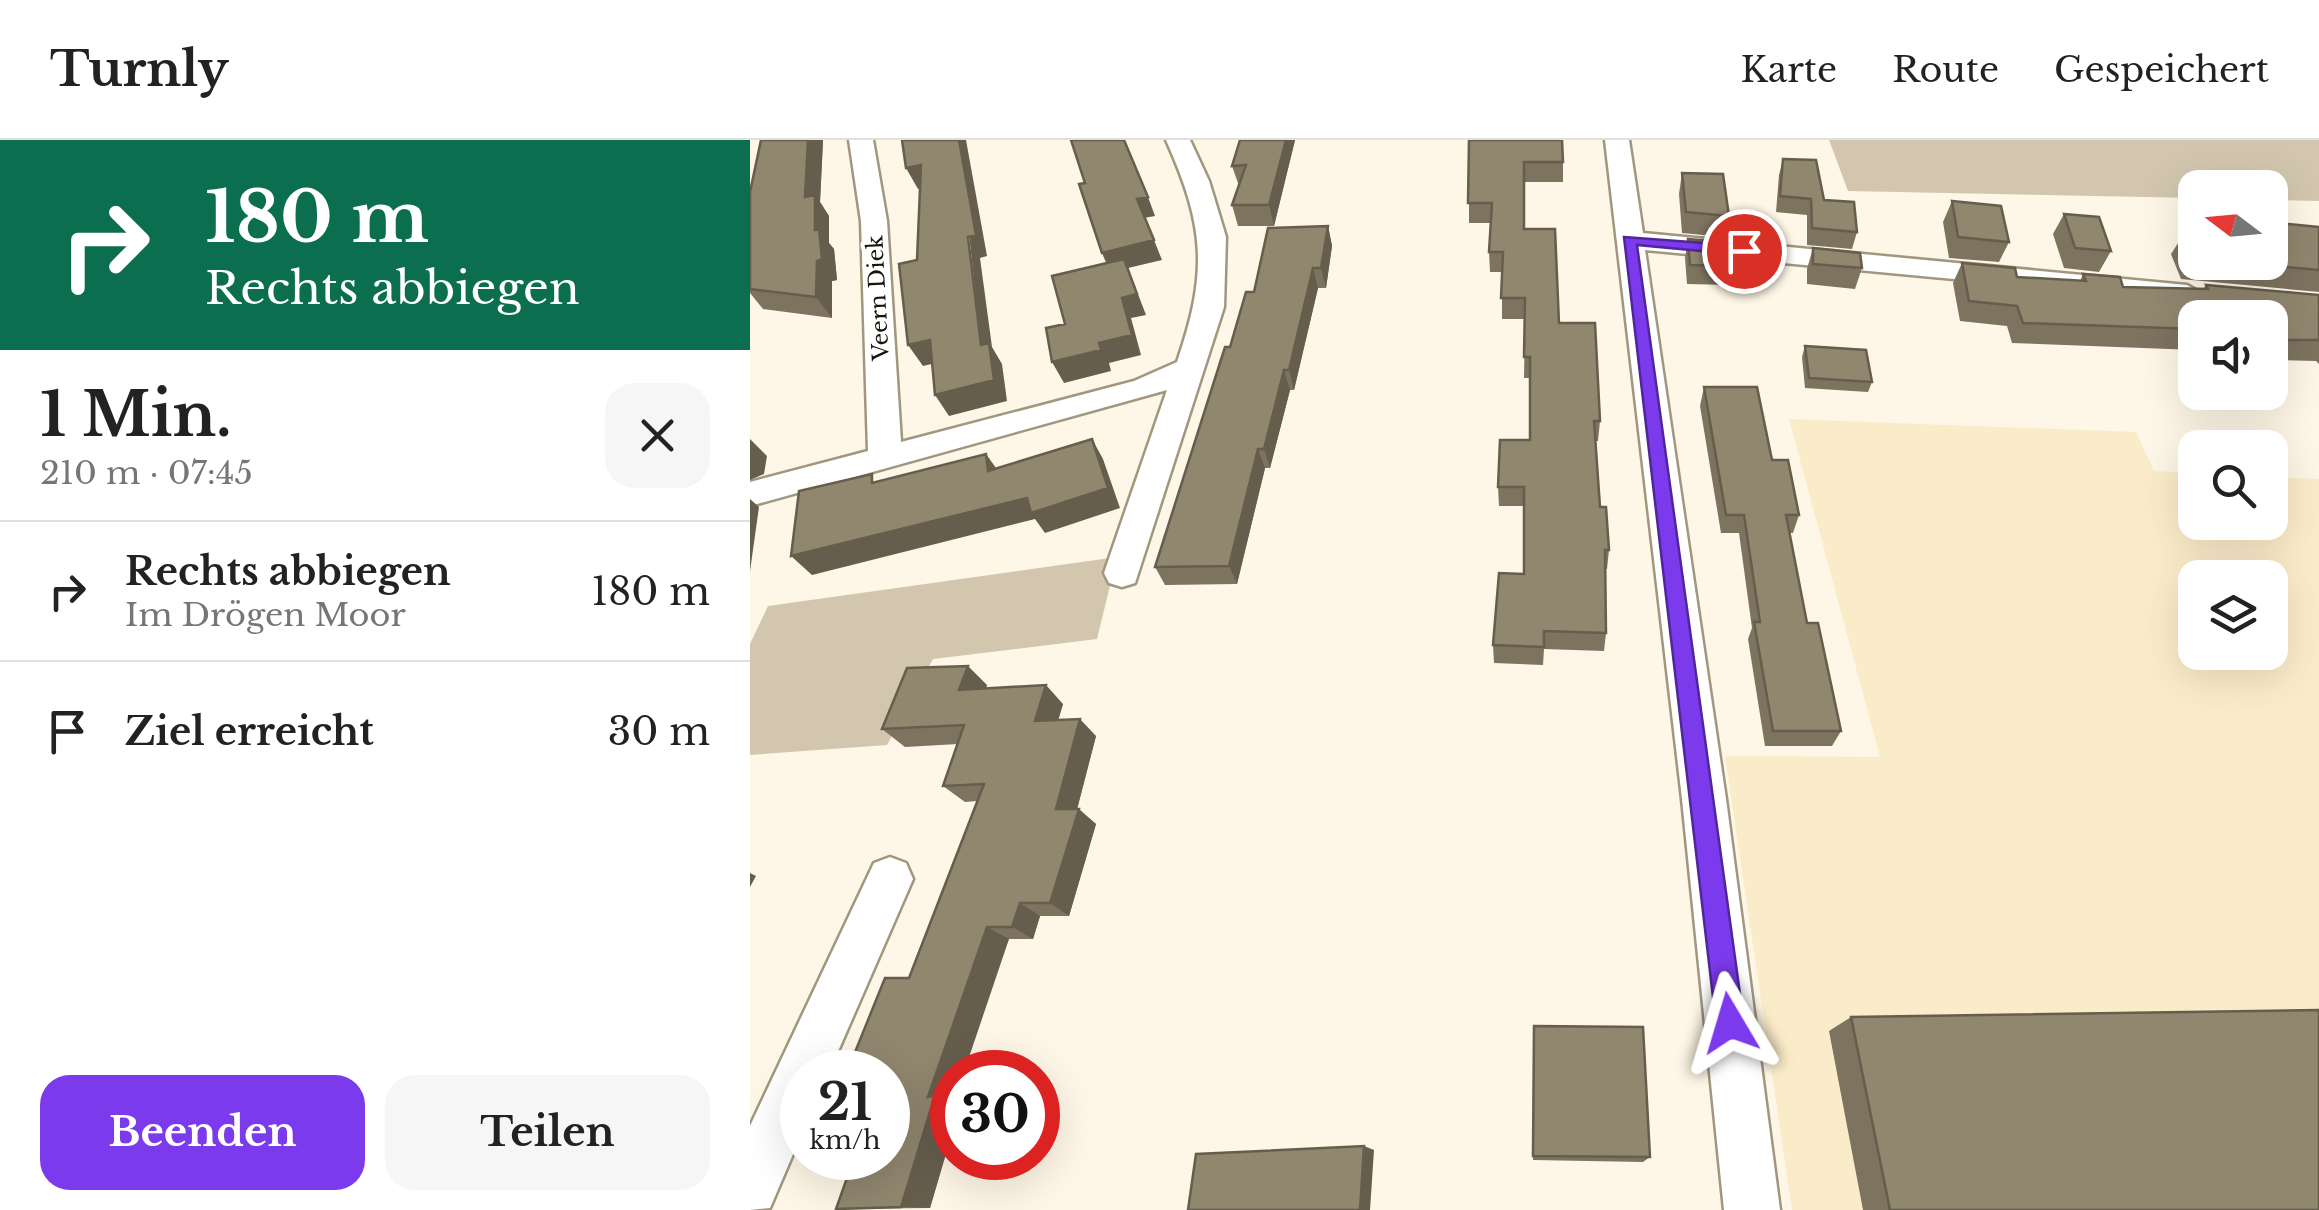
<!DOCTYPE html>
<html lang="de">
<meta charset="utf-8">
<style>
:root{--surface:#fff;--page:#f6f6f6;--text:#222;--muted:#767676;--line:#e0e0e0;--accent:#7c3aed}
body{margin:0;font-family:"Libre Baskerville",serif;background:var(--page);color:var(--text);height:100vh;display:flex;flex-direction:column;font-size:38px;white-space:nowrap}
*{box-sizing:border-box;margin:0}
p{font-size:32px;color:var(--muted)}
.icon{flex:none;width:55px;height:55px;fill:none;stroke:currentColor;stroke-width:2;stroke-linecap:round;stroke-linejoin:round}
.map{position:relative;flex:1;overflow:hidden}
.side{display:flex;flex-direction:column;background:var(--surface);width:750px}
.side>*{flex:none}
.banner{background:#0b6e4f;color:#fff;overflow:hidden}
.needle{width:65px;rotate:286deg}
.tools{position:absolute;left:1428px;top:30px;display:grid;gap:20px}
.tools a{display:grid;place-items:center;width:110px;height:110px;border-radius:20px;background:var(--surface);box-shadow:0 10px 40px #0002;font-size:50px}
.speed{position:absolute;left:30px;top:910px;display:flex;gap:20px;font-size:50px;font-weight:700;text-align:center}
.speed>*{display:grid;place-content:center;width:130px;height:130px;border-radius:50%;background:var(--surface);box-shadow:0 10px 40px #0002;line-height:1}
.speed small{font-size:25px;font-weight:400}
.speed .limit{border:15px solid #d22;background:#fff;color:#111}
.pin{position:absolute;display:grid;place-items:center;width:85px;height:85px;color:#fff;margin:-42px;border:5px solid #fff;border-radius:50%;box-shadow:0 2px 10px #0007}
.me{position:absolute;width:110px;margin:-55px;rotate:353deg;stroke-linejoin:round;filter:drop-shadow(0 0 8px #0008)}
.turn{display:flex;align-items:center;gap:35px;height:210px;padding:0 40px;font-size:45px}
.turn .icon{width:130px;height:130px;stroke-width:2.5}
.turn b{display:block;font-size:70px;line-height:85px}
.round{display:grid;place-items:center;flex:none;width:105px;height:105px;border-radius:30px;background:var(--page)}
.summary{display:flex;align-items:center;justify-content:space-between;height:170px;padding:0 40px}
h1{font-size:60px;font-weight:800;line-height:75px}
.primary-button{display:flex;gap:20px;margin-top:auto;padding:20px 40px}
.primary-button a{flex:1;height:115px;border-radius:30px;background:var(--accent);color:#fff;font-size:40px;font-weight:800;line-height:115px;text-align:center}
.primary-button a+a{background:var(--page);color:var(--text)}
ul{padding:0;list-style:none}
li{display:flex;align-items:center;gap:30px;height:140px;padding:0 40px;border-top:2px solid var(--line)}
li div{flex:1}
li b{display:block;font-size:38px}
li em{font-style:normal}
header{display:flex;align-items:center;gap:60px;box-sizing:border-box;height:140px;padding:0 50px;background:var(--surface);border-bottom:2px solid var(--line)}
header strong{font-size:48px}
nav{display:flex;gap:55px;margin-inline-start:auto;font-size:35px}
main{display:flex;flex:1;min-height:0}
.map>svg:first-child{display:block}
.built{fill:#fbecc9;fill-rule:evenodd}
.green{fill:#d2c7ae}
.lines{fill:none;stroke-linecap:round;stroke-linejoin:round}
.minor-casing{stroke:#a2977e;stroke-width:5}
.minor{fill:#fff;fill-rule:evenodd}
.wall{fill:#7d735f}
.shaded-wall{fill:#665e4d}
.building{fill:#91866e;stroke:#665e4d;stroke-width:2.5}
.route{fill:#7c3aed;stroke:#51269a;stroke-width:2.5}
.labels{text-anchor:middle;dominant-baseline:central;stroke-width:8;stroke-linejoin:round;paint-order:stroke}
.far-street-label{font-size:22px;fill:#19150b;stroke:#fff}
</style>
<header>
<strong>Turnly</strong>
<nav><a>Karte</a><a>Route</a><a>Gespeichert</a></nav>
</header>
<main>
<section class="side">
<div class="banner">
<div class="turn"><svg class="icon" aria-label="right" viewBox="0 0 24 24"><path d="M7 20v-9h11M14 6l5 5-5 5"/></svg><div><b>180 m</b>Rechts abbiegen</div></div>
</div>
<div class="summary"><div><h1>1 Min.</h1><p>210 m · 07:45</p></div><a class="round"><svg class="icon" aria-label="close" viewBox="0 0 24 24"><path d="M6 6l12 12M18 6L6 18"/></svg></a></div>
<ul>
<li><svg class="icon" aria-label="right" viewBox="0 0 24 24"><path d="M7 20v-9h11M14 6l5 5-5 5"/></svg><div><b>Rechts abbiegen</b><p>Im Drögen Moor</p></div><em>180 m</em></li>
<li><svg class="icon" aria-label="arrive" viewBox="0 0 24 24"><path d="M6 21V4h12l-3 4 3 4H6"/></svg><div><b>Ziel erreicht</b></div><em>30 m</em></li>
</ul>
<div class="primary-button"><a>Beenden</a><a>Teilen</a></div>
</section>
<div class="map">
<svg width="1569" height="1070" viewBox="0 0 1569 1070">
<rect width="100%" height="100%" fill="#fef6e6"/>
<path class="built" d="M1039,279L1386,292L1404,331L1445,333V382H1520V337L1569,339V1070H1042L975,616L1130,617ZM1445,438H1520V512H1445Z"/>
<path class="green" d="M1079,0H1569V61L1520,60V48H1445V58L1098,51Z
M367,417L347,499L183,519L137,605L0,615V504L18,466Z"/>
<g class="lines">
<defs>
<path id="minor" d="M99,0H123L137,81L151,302L384,241L427,222C458,132 455,87 416,0H440L459,41L476,97L474,167L385,443L372,447L359,443L354,433L417,250L0,366V342L118,311L111,81Z
M855,0H879L893,93L1437,145L1451,153L1437,161L895,110L976,659L1030,1070H974L932,659Z
M140,717L156,723L163,739L79,932H52V993L20,1068L0,1070V986L124,723Z"/>
</defs>
<use href="#minor" class="minor-casing"/>
<use href="#minor" class="minor"/>
</g>
<path class="wall" d="M11,0H73L70,62L79,76V103L84,109L87,140L82,141V178L13,169L0,153V52Z
M545,0L524,86H488L482,65L489,46L482,26Z
M719,0L813,22V42H775L774,89L809,183L850,281L848,301H846L850,367L859,410L857,429H855L856,493L854,511L794,509L793,525L744,523L743,505L774,434V366H749L748,347L780,300V238H774L775,179H752V132H740L739,112L741,83H719Z
M1033,19L1107,92L1102,109L1057,105V75L1026,72L1029,35Z
M932,33L979,76L975,97L932,93L929,54Z
M1202,61L1259,102L1249,122L1199,118L1193,82Z
M1314,74L1361,111L1349,132L1314,128L1303,94Z
M578,86L582,106L576,148H568L544,250H540L520,328H515L487,444L415,445L405,427L480,207L504,152Z
M1569,87V152L1431,139L1421,114L1434,94L1445,95V122H1520Z
M938,99L985,126L981,145L937,144L935,118Z
M1063,108L1112,128L1105,149L1057,144V129Z
M1212,123L1267,137L1330,141L1333,134L1373,147L1453,149L1456,145L1569,155V224L1566,221L1520,220V178H1445V210L1262,203L1257,186L1210,181L1203,143Z
M1055,206L1122,242L1118,252L1055,248L1052,217Z
M954,247L1022,320L1049,375L1043,393H1039L1057,483L1091,591L1082,606H1015L998,499L1002,488L989,393H971L950,266Z
M237,545L236,549L313,564L308,580L346,596L327,669L346,684L319,776H290L283,799H259L202,932V993L180,1068L86,1069L138,1018L159,838L227,661L215,662L193,646L208,604L155,607L132,589Z
M1101,877L1569,1070H1113L1079,891Z
M784,886L900,1017L893,1022L783,1020Z"/>
<path class="shaded-wall" d="M58,0H73L70,62L79,76V103L84,109L87,140L82,141V178L66,157L67,121L65,90L55,57Z
M209,0H216L237,116L230,118L242,207L252,224L257,261L199,276L185,255L231,205Z
M536,0H545L524,86L519,65Z
M171,25L182,46L168,49L156,28Z
M398,57L405,76L394,78L387,59Z
M578,86L582,106L576,148L571,128Z
M404,100L412,120L378,128L396,175L381,178L391,215L359,223L361,231L314,243L302,222L349,203L360,132L352,113Z
M563,128L568,148L544,250L539,230Z
M180,200L194,221L173,226L158,205Z
M534,230L540,250L520,328L514,309Z
M0,299L17,316L14,334L0,340Z
M342,299L353,319L370,368L295,393L285,379L62,435L41,416Z
M508,309L515,328L487,444L479,426Z
M236,314L251,335L238,331Z
M0,359L9,367L0,431Z
M218,526L237,545L229,568L209,550Z
M296,545L313,564L303,598L285,581Z
M330,579L346,596L323,685L306,669Z
M329,669L346,684L319,776L300,763Z
M0,733L6,736L0,747Z
M270,763L290,776L283,799L262,787Z
M237,787L259,799L214,932H202V993L180,1068L151,1067L178,957Z
M614,1006L624,1010L620,1070H610Z"/>
<path class="building" d="M11,0H58L55,57L65,55V90L69,89L72,119L67,121L66,157L0,149V52Z
M152,0H209L226,95L218,97L231,205L239,203L244,240L185,255L180,200L158,205L149,124L167,120L171,25L156,28Z
M321,0H374L398,57L387,59L404,100L352,113L329,44L335,43Z
M490,0H536L519,65H482L496,25L482,26Z
M719,0H812L813,22H774V89H805L809,183H845L850,281H844L850,367H856L859,410H855L856,493L794,491V507L743,505L749,433L774,434V347H748L750,300H780V217H774L775,158H751L753,112H739L742,63H718Z
M1033,19L1066,20L1074,60L1104,62L1107,92L1062,88L1061,59L1030,56Z
M932,33L973,34L979,76L936,72Z
M1202,61L1251,66L1259,102L1208,97Z
M1314,74L1349,77L1361,111L1325,108Z
M1520,82L1569,87V130L1482,122H1520Z
M578,86L571,128H563L539,230H534L514,309H508L479,426L405,427L475,207H480L496,152H504L518,88Z
M1434,94L1445,95V119Z
M938,99L982,103L985,126L940,125Z
M1063,108L1110,113L1112,128L1063,124Z
M374,119L387,154L372,158L382,195L349,203L351,210L302,222L296,188L315,184L302,136Z
M1212,123L1265,128L1267,137L1336,141L1333,134L1370,137L1373,147L1458,149L1456,145L1569,155V200H1520V178H1445V189L1273,183L1267,166L1219,161Z
M1055,206L1116,210L1122,242L1059,238Z
M954,247H1007L1022,320H1038L1049,375H1036L1057,483H1068L1091,591H1023L1004,482H1010L994,375H976Z
M342,299L358,348L281,373L277,358L41,416L49,351L122,334V343L236,314L238,331Z
M218,526L209,550L296,545L285,581L330,579L306,669H329L300,763H270L262,787H237L178,957L185,955L151,1067L86,1069L104,1018H138V932H97L135,838H159L234,644L193,646L214,585L132,589L157,528Z
M1569,870V1070H1140L1101,877Z
M784,886L893,887L900,1017L783,1016Z
M614,1006L610,1070H438L446,1014Z"/>
<path class="route" d="M874,97L994,106L1002,111L994,115L887,105L994,883L990,893L980,897L970,893L966,883Z"/>
<g class="labels">
<g class="far-street-label">
<text transform="translate(128 158) rotate(-93)">Veern Diek</text>
</g>
</g>
</svg>
<div class="tools">
<a><svg class="needle" viewBox="-14 -14 28 28"><path d="M0-13l5 13h-10z" fill="#e53935"/><path d="M0 13l5-13h-10z" fill="#767676"/></svg></a>
<a><svg class="icon" aria-label="sound" viewBox="0 0 24 24"><path d="M4 9h4l5-4v14l-5-4H4zM17 9q2 3 0 6"/></svg></a>
<a><svg class="icon" aria-label="search" viewBox="0 0 24 24"><circle cx="10" cy="10" r="6"/><path d="M15 15l6 6"/></svg></a>
<a><svg class="icon" aria-label="layers" viewBox="0 0 24 24"><path d="M12 4l9 5-9 5-9-5zM3 14l9 5 9-5"/></svg></a>
</div>
<div class="speed"><div>21<small>km/h</small></div><div class="limit">30</div></div>
<div class="pin" style="left:994px;top:111px;background:#d93025"><svg class="icon" aria-label="arrive" viewBox="0 0 24 24"><path d="M6 21V4h12l-3 4 3 4H6"/></svg></div>
<svg class="me" style="left:980px;top:883px" viewBox="-20 -20 40 40"><path d="M0-17L14 15 0 8-14 15z" fill="#7c3aed" stroke="#fff" stroke-width="4"/></svg>
</div>
</main>
